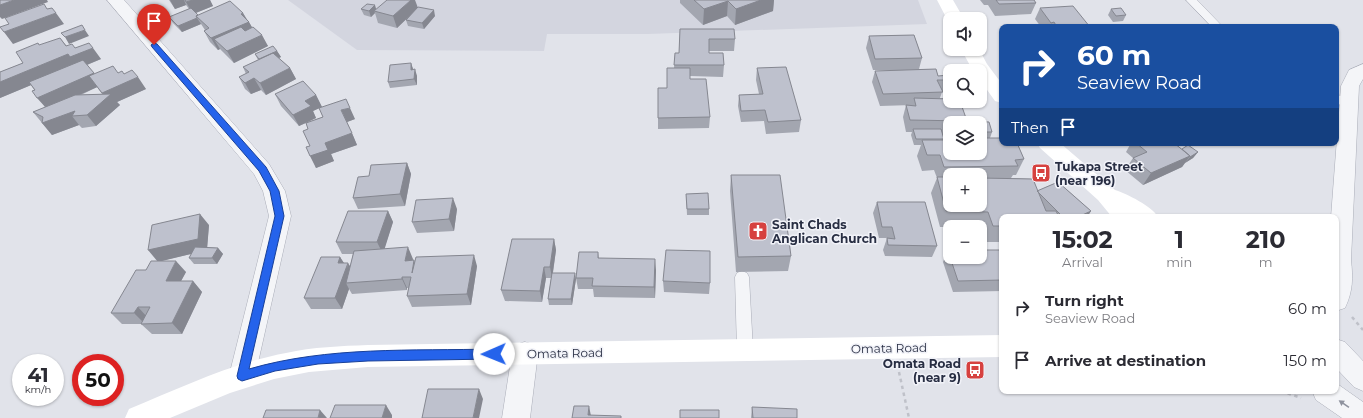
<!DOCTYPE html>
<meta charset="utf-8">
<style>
:root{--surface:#fff;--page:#f2f2f3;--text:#2b2b33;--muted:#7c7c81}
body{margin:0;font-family:Montserrat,sans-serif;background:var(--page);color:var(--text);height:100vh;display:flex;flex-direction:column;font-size:15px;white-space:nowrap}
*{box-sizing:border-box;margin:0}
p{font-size:13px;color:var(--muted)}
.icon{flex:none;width:22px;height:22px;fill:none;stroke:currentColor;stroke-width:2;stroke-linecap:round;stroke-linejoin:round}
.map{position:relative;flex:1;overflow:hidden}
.side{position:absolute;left:999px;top:214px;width:340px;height:180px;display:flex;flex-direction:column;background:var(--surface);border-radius:8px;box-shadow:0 1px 3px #0004}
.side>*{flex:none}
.banner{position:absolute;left:999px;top:24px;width:340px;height:122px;border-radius:8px;box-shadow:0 1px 3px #0004;background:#1a4fa0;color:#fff;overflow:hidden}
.tools{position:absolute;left:943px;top:12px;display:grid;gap:8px}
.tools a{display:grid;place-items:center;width:44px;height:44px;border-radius:8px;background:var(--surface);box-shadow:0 1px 3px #0004;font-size:20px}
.speed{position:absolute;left:12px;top:354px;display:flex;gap:8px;font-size:20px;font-weight:700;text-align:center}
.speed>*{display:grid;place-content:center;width:52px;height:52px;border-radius:50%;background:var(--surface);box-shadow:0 1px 3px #0004;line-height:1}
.speed small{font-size:10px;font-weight:400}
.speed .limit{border:6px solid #d22;background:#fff;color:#111}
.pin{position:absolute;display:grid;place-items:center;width:34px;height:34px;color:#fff;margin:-41px -17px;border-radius:50% 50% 50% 0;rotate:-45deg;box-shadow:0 0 4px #0007}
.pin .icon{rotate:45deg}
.me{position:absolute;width:44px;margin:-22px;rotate:269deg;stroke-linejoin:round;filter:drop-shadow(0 0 3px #0008)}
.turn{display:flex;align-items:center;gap:14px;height:84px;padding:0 12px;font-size:18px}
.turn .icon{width:52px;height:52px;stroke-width:2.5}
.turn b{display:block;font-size:28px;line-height:34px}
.then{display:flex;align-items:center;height:38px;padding:0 12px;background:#0003;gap:8px;font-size:15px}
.eta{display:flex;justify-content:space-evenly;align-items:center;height:68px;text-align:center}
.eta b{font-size:24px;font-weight:700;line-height:28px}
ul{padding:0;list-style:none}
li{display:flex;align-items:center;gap:12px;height:52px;padding:0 12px}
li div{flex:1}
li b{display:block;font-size:15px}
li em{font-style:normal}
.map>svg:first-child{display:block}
.built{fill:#d3d5df}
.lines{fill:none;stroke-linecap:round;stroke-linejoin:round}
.service-casing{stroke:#aaadb8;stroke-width:1}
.minor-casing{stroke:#aaadb8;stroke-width:1}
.tertiary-casing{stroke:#aaadb8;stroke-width:1}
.path{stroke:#bfc1c9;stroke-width:2.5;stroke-dasharray:3.5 3.5;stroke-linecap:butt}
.service{fill:#f4f5f8;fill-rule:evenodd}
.minor{fill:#f4f5f8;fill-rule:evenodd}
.tertiary{fill:#f4f5f8;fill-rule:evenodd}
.secondary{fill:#fff;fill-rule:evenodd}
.wall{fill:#a3a6b0;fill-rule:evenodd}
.shaded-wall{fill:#858790}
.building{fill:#bec1cd;stroke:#858790}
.oneway{fill:#8e929e}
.route{fill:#2563eb;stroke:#184099}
.labels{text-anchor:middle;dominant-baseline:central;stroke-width:3;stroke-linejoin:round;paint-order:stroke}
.poi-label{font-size:12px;font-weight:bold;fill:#282e43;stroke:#f1f2f8;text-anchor:start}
.street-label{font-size:12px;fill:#282e43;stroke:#f1f2f8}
</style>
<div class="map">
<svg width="1363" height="418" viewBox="0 0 1363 418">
<rect width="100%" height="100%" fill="#e1e3ea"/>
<path class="built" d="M288,0H918L927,24L648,34H547L544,51L357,50Z"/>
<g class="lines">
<defs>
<path id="service" d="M1186,0H1197L1223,27H1212Z
M1336,94L1353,101L1355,104L1353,107L1349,108L1336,103Z
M742,271L747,273L749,277L753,350L750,355L745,357L740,355L737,350L735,277L737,273Z"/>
<path id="minor" d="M1363,64V79L1359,86L1351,260C1353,278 1353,291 1345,308L1336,311V217H1331L1341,86L1349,70Z
M525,342L534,345L538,353L530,418H502L512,353L516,345Z"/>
<path id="tertiary" d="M107,0H124L269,164L285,191L291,216L255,376L251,384L242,388L233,384L229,376L269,216L263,191L254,174Z
M1336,339L1345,342L1363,361V391L1354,387L1336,368Z
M1336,383L1363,402V418H1342L1316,400L1312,391H1336Z"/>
</defs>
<use href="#service" class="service-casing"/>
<use href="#minor" class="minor-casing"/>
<use href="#tertiary" class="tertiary-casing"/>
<path class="path" d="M1352,317L1363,330
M899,372L909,418
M1281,391L1301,398"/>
<use href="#service" class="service"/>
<use href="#minor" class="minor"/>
<use href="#tertiary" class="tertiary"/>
<path class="secondary" d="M937,0H953L964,19H950L949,23Z
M961,49H979L987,64L1002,84V103L995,101L980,80V71H973Z
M1037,143H1060L1115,190C1127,194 1152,206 1158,217H1112L1098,200L1040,148Z
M1002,335V357L368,367L309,372L274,379L230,393L170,418H125L129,409C180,388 232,363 286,353C313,347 341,346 368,345Z"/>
</g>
<path class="wall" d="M169,0H210L213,6L196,13L198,15L243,13L252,27L268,46L234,63L220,49L218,50L210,42L204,31L205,30L201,24L182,32L173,23L169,17L189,9L186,5L175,9Z
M680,0H774L773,11L735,25L727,16L703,25L680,3Z
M980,0H1034L1036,3L1031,14L995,16L988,5H984Z
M417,8L435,16L424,29L408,26L406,20L410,15L397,28L378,23L375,13L371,17L364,15L361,9H376Z
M1040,8L1090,27H1041L1035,19Z
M1111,9L1126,15L1123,21L1113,22L1108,15Z
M680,29L735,39L734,51H709V53L724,65L723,77L690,76V79L710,117L709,128L658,129V88H667L674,68L675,53H679Z
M914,35L922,58L919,69H936L938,76L950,75V87L948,92H942L940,98L950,99V101H960L967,121L989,122L992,132L990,138H1002V143H1017L1024,159L1016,175H1013L1011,178L1033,179L1037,191L1058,182L1091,211L1087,217H1002V242H985L981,227H940L931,193L937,178L934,170L922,171L917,156L921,145H914L911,135L912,132H906L903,117L906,105L911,106L912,105L880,106L872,82L875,71L897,70H873L866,48L869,36ZM950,123H980V153H950ZM942,133H950L947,140H944ZM950,175H980V205H950Z
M39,45L76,48L101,59L87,65L94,74L118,73L124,74L146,89L117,102L120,105L96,126L82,128L79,125L52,135L33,112L45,107L31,85L0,98V72L23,63ZM97,87L102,94L81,95Z
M277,51L281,57L279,58L290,68L296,79L266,95L261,90L251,94L245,89L239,77L246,74L243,67L258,60L255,54Z
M411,63L413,69L417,76V85L390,88L388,82Z
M757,68L801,120L799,132L766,134L764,121L741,122L738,106L739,95L759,94L756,80Z
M275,94L316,95L322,107L319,108L355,119L347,122L357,145L331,154L334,161L316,168L310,146L308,129L306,123L299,126L281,106ZM319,108L323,117L308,122L316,118L313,111Z
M1131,143H1174L1182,149L1198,152L1193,158L1185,163L1182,167L1143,185L1125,170L1133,158L1126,152Z
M407,163L411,174L405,206L358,209L353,198L369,176Z
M731,175L791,256L788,271L736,272L730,191Z
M686,194L709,209V215H687Z
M877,202L937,246L932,257L885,256L883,250L887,238H889H879L873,213Z
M457,209L454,231L417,233L412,222Z
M388,211L393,222L384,249L413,259L412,260H414L415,262L477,266L471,305L412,307L407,296L409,288H407V290L352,294L349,289L342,309H311L304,298L340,257L344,263L350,266L353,254H342L336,242Z
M209,225L207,247L218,248L223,254L217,264H194L189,258L191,254L160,261L186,272L181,281H193L202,292L182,334H152L141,324H122L111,313L146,270L157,261Z
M554,239L556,250L553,273L576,279L572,305H549L548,299L551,278H546L542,302L505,301L501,290Z
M1002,250V291L953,292L943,262L948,251H950V257H980Z
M598,252L599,258L656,270L655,298L594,297L593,289H578L576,278Z
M663,281L710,283L709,294L664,292Z
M752,407L797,418H751Z"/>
<path class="shaded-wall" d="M14,0H47L48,2L2,19L0,17V5Z
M170,0H184L186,5L175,9Z
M193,0H210L213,6L193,14L186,2Z
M411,0H415L418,8L397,28L393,16Z
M761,0H774L773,11L735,25L736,9Z
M728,1L727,16L703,25L704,9Z
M375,5L377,12L374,11L375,13L371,17L369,11Z
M434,10L435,16L424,29L422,23Z
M56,13L64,24L13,44L4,32Z
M243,13L248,22H249L255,33L214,39L220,49L218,50L211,38L241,14Z
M197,18L201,24L182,32L178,26Z
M85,30L89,36L69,44L65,37Z
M262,35L268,46L234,63L227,51Z
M60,38L69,49L79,53L93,48L101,59L79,68L77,66L0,98V82L68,54Z
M277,51L281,57L263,65L260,59Z
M411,63L413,69V76L411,70Z
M290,68L296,79L266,95L260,83Z
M415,69L417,76V85L414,79Z
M94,73L102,85L47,109L37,98Z
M138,77L146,89L117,102L120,105L96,126L87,115L106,98L102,93Z
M254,78L261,90L251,94L245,83Z
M316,95L322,107L313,111L316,118L299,126L293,115L305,101Z
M350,108L355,119L347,122L341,110Z
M75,111L72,116L79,125L52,135L42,123Z
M352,133L357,145L331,154L334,161L316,168L310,156L325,143Z
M1198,152L1193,158L1185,163L1190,157Z
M1190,156L1182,167L1143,185L1151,173Z
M407,163L411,174L405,206L400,194Z
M453,198L457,209L454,231L449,219Z
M388,211L393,222L383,254L377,242Z
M1091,211L1087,217H1078Z
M200,214L209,225L207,250L158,262L148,250Z
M554,239L556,250L552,278L550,267Z
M408,247L413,259L410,272L405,261Z
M218,248L223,254L217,264L212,258Z
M474,255L477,266L471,305L467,294Z
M340,257L347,268L348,263L355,274L346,283L349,289L342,309L335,298L338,263Z
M655,259L656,270L655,298L654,287Z
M176,261L186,272L175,292L166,281Z
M544,267L546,278L542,302L540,291Z
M575,273L576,279L572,305L571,299Z
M402,277L407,288V290L402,279Z
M193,281L202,292L182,334L172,323Z
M138,307L148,318L145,324L134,313Z
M479,389L483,399L479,418H473Z
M386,405L392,415V418H382Z
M589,406L591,416L588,415Z
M320,410L327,418H318Z"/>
<path class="building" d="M0,0H14L0,5Z
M185,0H193L186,2Z
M387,0H411L393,16L374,11Z
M694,0H761L736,9L728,1L704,9Z
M996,0H1034L1036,3L999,4Z
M230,1L243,13L241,14L249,22L211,38L204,31L209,28L196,16Z
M44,4L47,9L52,8L56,13L4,32L0,27L9,24L5,18Z
M367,4L375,5L369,11L361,9Z
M1073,6L1090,27H1057L1054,22L1051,23L1040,8Z
M418,7L434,10L422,23L406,20Z
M191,8L198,15L196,16L197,18L178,26L169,17Z
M1121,8L1126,15L1116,16L1111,9Z
M82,25L85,30L65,37L61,33Z
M241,27L245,31L253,27L262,35L227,51L214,39Z
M680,29H734L735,39H709V53H723L724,65H674L675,53H679Z
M914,35L922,58L875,59L869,36Z
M60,38L66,46L72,44L75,48L89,43L93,48L70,57L68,54L0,82V72L23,63L16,52L38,43L39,45Z
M273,46L277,51L259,59L255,54Z
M273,53L290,68L260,83L254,78L245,83L239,77L249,72L243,67Z
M83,60L94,73L37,98L32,91L35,90L29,82Z
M411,63V70L415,69L414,79L388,82L390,65Z
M113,66L118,73L122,71L124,74L132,70L138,77L102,93L89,76Z
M786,67L801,120L768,122L765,110L741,111L739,95L763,94L757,68Z
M667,68H690V79H706L710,117L658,118V88H667Z
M936,69L938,76L950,75V80H937L943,92L883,94L875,71Z
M303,81L316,95L305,101L311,106L293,115L275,94Z
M111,94L87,115L72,116L75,111L42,123L43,117L33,112L75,95Z
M914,98L950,99V101H960L967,121L989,122L992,132H980V123H966L965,121L910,120L906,105L916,106Z
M346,99L350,108L341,110L352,133L325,143L328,150L310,156L306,147L310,146L303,131L308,129L306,123L323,117L319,108Z
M913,129H941L944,139H916Z
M980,138H1002V143H1017L1024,159L1015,160L1018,166L944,167L940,155H927L922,140H950V153H980Z
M1136,143H1174L1190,156L1151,173L1133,158L1147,152Z
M1188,145L1198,152L1190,157V156L1182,149Z
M407,163L400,194L353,198L358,177L369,176L371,165Z
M731,175H780L791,256L738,257Z
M937,177H950V205H980V178L1033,179L1046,211H1056L1059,217H1002V226H993L988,212L946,211Z
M1058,182L1091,211L1078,217H1063L1037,191Z
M708,193L709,209H687L686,194Z
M453,198L449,219L412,222L416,200Z
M877,202H925L937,246L888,245L887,238L895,239L892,227H882Z
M348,211H388L377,242H336Z
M200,214L198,239L148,250L152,225Z
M512,239H554L550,267H544L540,291L501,290Z
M195,247L218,248L212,258H189Z
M408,247L405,261L414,260L412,273L416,257L474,255L467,294L407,296L411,277H402V279L346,283L354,251Z
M666,250L710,251V283L663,281Z
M980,250H1002V280L958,281L950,257H980Z
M579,252H598V258L655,259L654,287L592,286L593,278H576Z
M321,257H340L338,263H348L335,298H304Z
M151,261H176L166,281H193L172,323L141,324L150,307H138L134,313H111L136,270H146Z
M552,273H575L571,299H548Z
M428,389H479L473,418H422Z
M335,405H386L382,418H330Z
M574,406H589L588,415L621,416V418H572Z
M752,407L797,409V418H753Z
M266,410H320L318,418H263Z
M680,410H719V418H680Z"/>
<defs><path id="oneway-solid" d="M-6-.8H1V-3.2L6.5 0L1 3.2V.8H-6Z"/></defs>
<use class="oneway" href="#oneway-solid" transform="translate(1344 404) rotate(-146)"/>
<path class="route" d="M154,43L157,44L266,167L279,191L284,216L249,369C328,346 412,351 494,349L497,351L499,354L497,357L494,359L368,361L318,364L275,371L242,381L238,379L237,376L275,216L270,191L259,171L152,47L151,45Z"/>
<defs>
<symbol id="bus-square" viewBox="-11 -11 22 22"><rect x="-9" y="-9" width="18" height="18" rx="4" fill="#d6413f" stroke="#f1f2f8"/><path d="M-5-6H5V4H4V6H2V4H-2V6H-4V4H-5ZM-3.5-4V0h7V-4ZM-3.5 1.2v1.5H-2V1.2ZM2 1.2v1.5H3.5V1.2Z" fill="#fff"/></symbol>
<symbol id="church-square" viewBox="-11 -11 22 22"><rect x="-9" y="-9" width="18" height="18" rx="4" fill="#d6413f" stroke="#f1f2f8"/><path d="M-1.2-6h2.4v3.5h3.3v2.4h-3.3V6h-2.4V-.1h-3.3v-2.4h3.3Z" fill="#fff"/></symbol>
</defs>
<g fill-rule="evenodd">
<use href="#bus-square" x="1030" y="162" width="22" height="22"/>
<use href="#church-square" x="747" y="220" width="22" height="22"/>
<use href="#bus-square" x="964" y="359" width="22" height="22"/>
</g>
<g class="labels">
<g class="poi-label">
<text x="1055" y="166">Tukapa Street<tspan x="1055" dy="14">(near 196)</tspan></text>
<text x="772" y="224">Saint Chads<tspan x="772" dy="14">Anglican Church</tspan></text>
<text x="961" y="363" text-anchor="end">Omata Road<tspan x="961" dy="14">(near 9)</tspan></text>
</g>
<g class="street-label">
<text transform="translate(889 348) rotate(-1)">Omata Road</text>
<text transform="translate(565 353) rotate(-1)">Omata Road</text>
</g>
</g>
</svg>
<div class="tools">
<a><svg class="icon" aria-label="sound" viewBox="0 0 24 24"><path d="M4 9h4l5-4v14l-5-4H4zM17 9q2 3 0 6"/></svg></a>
<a><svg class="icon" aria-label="search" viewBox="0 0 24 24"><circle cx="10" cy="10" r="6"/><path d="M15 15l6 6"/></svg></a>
<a><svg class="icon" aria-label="layers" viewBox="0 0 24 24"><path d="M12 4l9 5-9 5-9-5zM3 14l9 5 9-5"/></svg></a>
<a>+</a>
<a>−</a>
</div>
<div class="speed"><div>41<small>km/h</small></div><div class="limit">50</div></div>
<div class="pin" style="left:154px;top:45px;background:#d93025"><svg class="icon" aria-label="arrive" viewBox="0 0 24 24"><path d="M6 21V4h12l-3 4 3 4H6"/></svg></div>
<svg class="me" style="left:494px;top:354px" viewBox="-20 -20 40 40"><circle r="19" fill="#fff"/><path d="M0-13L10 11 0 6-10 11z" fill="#2563eb"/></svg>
<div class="banner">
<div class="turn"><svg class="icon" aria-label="right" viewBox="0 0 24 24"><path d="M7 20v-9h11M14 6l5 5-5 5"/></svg><div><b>60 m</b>Seaview Road</div></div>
<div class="then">Then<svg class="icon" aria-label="arrive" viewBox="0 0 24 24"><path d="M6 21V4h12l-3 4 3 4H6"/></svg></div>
</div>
<section class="side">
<div class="eta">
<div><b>15:02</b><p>Arrival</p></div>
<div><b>1</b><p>min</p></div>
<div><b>210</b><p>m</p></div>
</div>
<ul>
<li><svg class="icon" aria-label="right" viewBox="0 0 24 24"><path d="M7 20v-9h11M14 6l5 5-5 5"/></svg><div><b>Turn right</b><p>Seaview Road</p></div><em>60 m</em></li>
<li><svg class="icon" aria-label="arrive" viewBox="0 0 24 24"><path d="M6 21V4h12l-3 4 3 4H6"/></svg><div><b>Arrive at destination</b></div><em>150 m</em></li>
</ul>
</section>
</div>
